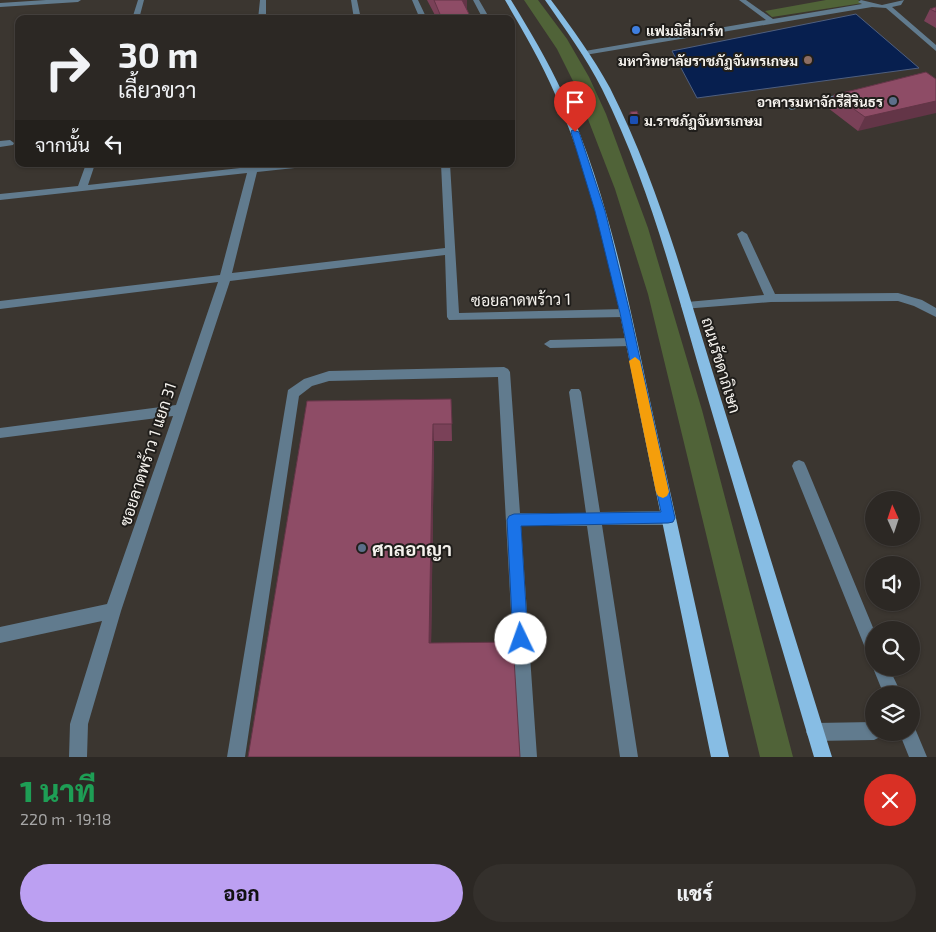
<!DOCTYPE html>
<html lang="th">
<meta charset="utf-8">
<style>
:root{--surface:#2c2824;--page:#34302c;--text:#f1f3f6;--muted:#a6a6a6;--line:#484441;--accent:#bca0f2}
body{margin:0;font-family:"Exo 2",Sarabun,sans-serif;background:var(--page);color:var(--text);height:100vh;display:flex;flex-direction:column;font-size:19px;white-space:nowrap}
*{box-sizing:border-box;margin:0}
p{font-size:16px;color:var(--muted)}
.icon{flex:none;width:28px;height:28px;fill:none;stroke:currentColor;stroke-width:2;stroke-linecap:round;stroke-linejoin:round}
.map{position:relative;height:757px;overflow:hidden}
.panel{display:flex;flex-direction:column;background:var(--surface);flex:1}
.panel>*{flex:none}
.hud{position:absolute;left:15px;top:15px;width:500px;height:152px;border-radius:10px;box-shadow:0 1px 4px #0004,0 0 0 1px var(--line);background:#2c2824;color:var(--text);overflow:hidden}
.needle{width:32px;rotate:357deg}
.tools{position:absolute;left:865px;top:491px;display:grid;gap:10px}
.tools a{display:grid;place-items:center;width:55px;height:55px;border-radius:50%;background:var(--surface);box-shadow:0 1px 4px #0004,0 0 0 1px var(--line);font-size:25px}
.pin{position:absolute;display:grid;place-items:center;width:42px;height:42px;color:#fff;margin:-51px -21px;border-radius:50% 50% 50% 0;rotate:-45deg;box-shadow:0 0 5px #0007}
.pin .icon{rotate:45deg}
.me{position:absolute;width:55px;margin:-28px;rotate:357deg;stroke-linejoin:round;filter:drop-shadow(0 0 4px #0008)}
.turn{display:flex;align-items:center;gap:18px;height:105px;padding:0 20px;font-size:22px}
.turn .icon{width:65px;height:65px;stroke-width:2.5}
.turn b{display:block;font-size:35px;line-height:42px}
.then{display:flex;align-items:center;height:48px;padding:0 20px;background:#0003;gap:10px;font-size:19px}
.round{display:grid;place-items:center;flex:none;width:52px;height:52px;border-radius:26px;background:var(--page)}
.overview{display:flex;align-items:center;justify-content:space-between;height:85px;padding:0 20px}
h1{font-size:30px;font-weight:800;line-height:38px;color:#1e9e55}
.primary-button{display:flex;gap:10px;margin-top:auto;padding:10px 20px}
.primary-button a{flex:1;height:58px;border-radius:30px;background:var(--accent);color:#111;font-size:20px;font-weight:800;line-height:58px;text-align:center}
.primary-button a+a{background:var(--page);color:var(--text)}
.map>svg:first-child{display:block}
.green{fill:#506338}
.water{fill:#071f4f;stroke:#4f5f7f}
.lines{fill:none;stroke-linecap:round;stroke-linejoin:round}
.service{fill:#617b8e;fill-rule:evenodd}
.minor{fill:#617b8e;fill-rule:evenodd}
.primary{fill:#87bde4;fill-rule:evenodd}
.wall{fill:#7a4158}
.shaded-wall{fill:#633547}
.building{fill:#8e4c66;stroke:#633547}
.route{fill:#1a73e8;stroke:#114b97}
.slow{fill:#f59e0b}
.shop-dot{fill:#3f7fe0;stroke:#201e1b;stroke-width:2}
.education-dot{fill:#8d6e63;stroke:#201e1b;stroke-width:2}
.service-dot{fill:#5c6f8a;stroke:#201e1b;stroke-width:2}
.transit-dot{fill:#1a4fb4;stroke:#201e1b;stroke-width:2}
.labels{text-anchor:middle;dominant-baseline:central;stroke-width:4;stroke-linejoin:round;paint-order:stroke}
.far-poi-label{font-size:14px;font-weight:bold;fill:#f6f3ee;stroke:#201e1b;text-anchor:start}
.street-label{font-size:16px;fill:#f6f3ee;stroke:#201e1b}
.near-poi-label{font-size:19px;font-weight:bold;fill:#f6f3ee;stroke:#201e1b;text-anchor:start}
</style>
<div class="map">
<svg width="936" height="757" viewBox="0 0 936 757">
<rect width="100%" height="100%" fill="#3b3630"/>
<path class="green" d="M524,0H538L567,39L589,77L606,114L648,228L702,410L793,757H760L648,294L615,189L574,83L557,49Z
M826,0H858L863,3L772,17L765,11Z"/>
<path class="water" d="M856,14L919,68L697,98L672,51Z"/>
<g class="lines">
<path class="service" d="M412,0H418L427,19H420Z
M473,0H479L490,19H483Z
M739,0H746L773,19L862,4L858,2L861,0L882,5L904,0L901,5L892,7L936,45V51L886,8L872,7L585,55L581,53L585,51L766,20Z
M848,92L852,94L851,96L791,110L787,107Z
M10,140L14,143L13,145L0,147V141Z
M742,231L747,234L775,294L898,293L922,300L936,308V317L914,306L898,301L771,302L683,309L681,306L683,303L687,302L764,295L737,234Z
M631,338L637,342L631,346L550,348L544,344L550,340Z
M504,367L508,369L510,372L520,513H586L569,392L571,389H579L581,392L600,512L668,511L673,513L675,518L673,523L668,525H602L638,757H620L587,526H521L537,757H519L498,377L329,381L312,386L299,396L245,757H227L288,390L304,379L329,371Z
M799,460L804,462L806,466L874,630V657L868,655L792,466L794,462Z
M874,665V668H889L902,695H884L873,668Z
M874,722V732H882L880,737L874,740L815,741L809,738L806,732L809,726L815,723Z
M911,724L914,726L927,757H909L899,732H911Z"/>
<path class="minor" d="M46,0H81L78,2L0,7V3Z
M138,0H144L139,19H132Z
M260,0H266V19H258Z
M351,0H357L361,19H354Z
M86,164H95L88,185L249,167L250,164H258V166L308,164L304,167L257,172L232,273L445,248L441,164H450L459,313L625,309L631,313L625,317L449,320L447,317L445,255L230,281L121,611L88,724L87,757H69L70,724L102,621L0,643V627L107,604L173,416L0,438V428L176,405L218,282L0,309V301L220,275L247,173L0,200V194L78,186Z"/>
<path class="primary" d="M505,0H511C530,31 548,61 563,94C610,196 630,310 654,419C679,532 704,644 729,757H711C688,644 664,532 641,419C619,310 600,197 555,94C541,61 523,31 505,0Z
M545,0H551C572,28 593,57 610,88C660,187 688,294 721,399C758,518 795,638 832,757H814C779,638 743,518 708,399C677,294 651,187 602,89C586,57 565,29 545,0Z"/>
</g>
<path class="wall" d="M427,0H467V10L471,19H437Z
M936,7V28L924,21L930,9Z
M926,72L858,131L828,108L834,95Z
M630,112L640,119L639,124H633L629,117Z
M451,399L452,441H434L431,643L248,757L307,401Z"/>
<path class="shaded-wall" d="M462,0H467V11Z
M936,101V113L858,131L865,117Z
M433,424L434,441L431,656L429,643Z"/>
<path class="building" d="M434,0H462L471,18L459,19H442Z
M936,7V12L930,9Z
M926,72L936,79V101L865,117L834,95Z
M637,111L640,119H634L630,112Z
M451,399L452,424H433L429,643L513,642L520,757H248L307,401Z"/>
<path class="route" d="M572,130L579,132L605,211L630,313L675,518L673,522L668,523L521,526L528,639L526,644L521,646L516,644L513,639L507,520L509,516L514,514L661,512L620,313L595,211L571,132Z"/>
<path class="slow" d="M635,357L640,361L669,492L667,496L663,498L658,496L656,492L629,361Z"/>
<circle class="shop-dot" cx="636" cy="30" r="5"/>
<circle class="education-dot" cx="808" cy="60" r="5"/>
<g class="service-dot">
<circle cx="893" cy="101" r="5"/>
<circle cx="362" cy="548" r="5"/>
</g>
<rect class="transit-dot" x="629" y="115" width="10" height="10" rx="2.5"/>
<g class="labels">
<g class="far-poi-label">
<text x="646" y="30">แฟมมิลี่มาร์ท</text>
<text x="798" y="60" text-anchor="end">มหาวิทยาลัยราชภัฏจันทรเกษม</text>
<text x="883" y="101" text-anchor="end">อาคารมหาจักรีสิรินธร</text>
<text x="644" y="120">ม.ราชภัฏจันทรเกษม</text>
</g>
<g class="street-label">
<text transform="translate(521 299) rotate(-1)">ซอยลาดพร้าว 1</text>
<text transform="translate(722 365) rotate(73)">ถนนรัชดาภิเษก</text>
<text transform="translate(147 454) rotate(-72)">ซอยลาดพร้าว 1 แยก 31</text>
</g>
<g class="near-poi-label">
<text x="372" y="548">ศาลอาญา</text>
</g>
</g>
</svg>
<div class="tools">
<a><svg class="needle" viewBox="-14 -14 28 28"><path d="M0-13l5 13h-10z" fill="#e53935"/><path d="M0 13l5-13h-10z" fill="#a6a6a6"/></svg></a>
<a><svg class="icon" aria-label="sound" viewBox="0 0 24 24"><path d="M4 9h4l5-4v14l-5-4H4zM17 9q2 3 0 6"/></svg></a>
<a><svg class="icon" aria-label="search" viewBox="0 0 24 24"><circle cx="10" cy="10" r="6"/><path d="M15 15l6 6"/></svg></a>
<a><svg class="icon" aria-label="layers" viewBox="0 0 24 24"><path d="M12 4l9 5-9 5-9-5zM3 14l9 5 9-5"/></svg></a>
</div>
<div class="pin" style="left:575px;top:132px;background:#d93025"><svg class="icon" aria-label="arrive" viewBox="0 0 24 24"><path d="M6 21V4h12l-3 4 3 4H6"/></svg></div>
<svg class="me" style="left:521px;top:639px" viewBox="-20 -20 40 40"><circle r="19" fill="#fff"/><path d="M0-13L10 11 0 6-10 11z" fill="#1a73e8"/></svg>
<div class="hud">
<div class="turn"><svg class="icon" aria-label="right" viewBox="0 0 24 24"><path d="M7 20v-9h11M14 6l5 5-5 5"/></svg><div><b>30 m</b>เลี้ยวขวา</div></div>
<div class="then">จากนั้น<svg class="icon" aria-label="left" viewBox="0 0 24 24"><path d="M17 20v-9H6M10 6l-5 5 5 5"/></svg></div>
</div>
</div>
<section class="panel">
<div class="overview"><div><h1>1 นาที</h1><p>220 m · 19:18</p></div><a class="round" style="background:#d93025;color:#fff"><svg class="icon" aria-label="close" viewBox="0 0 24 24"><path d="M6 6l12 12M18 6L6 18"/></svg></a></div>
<div class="primary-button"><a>ออก</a><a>แชร์</a></div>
</section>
